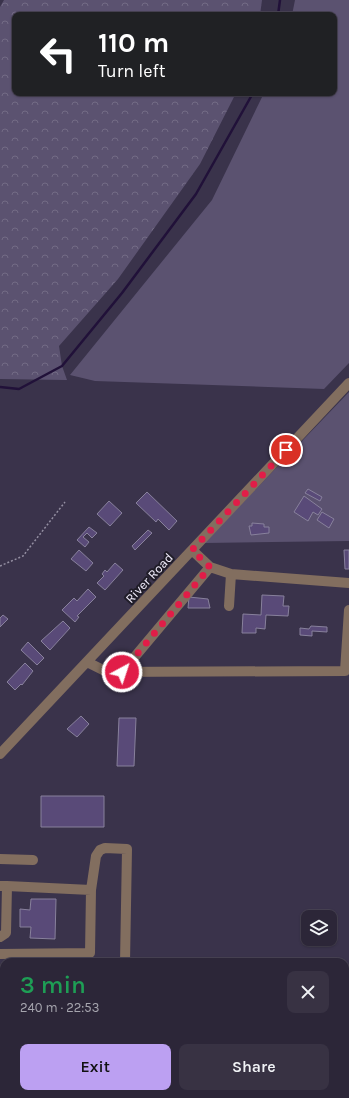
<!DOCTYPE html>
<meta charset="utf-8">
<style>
:root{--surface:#2c2638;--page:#383243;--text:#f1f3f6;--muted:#a6a5ae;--line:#484353;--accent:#bca0f2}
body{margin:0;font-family:Karla,sans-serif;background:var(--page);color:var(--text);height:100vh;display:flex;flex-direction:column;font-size:15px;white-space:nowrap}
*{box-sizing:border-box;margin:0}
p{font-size:13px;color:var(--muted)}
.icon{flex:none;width:22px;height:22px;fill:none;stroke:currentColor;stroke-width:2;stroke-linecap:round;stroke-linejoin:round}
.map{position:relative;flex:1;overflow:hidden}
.panel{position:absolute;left:0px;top:958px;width:349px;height:140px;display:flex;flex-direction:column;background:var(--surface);border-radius:12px 12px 0 0;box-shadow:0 1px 3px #0004,0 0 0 1px var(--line)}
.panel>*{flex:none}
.hud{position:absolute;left:12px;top:12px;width:325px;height:84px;border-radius:8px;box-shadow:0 1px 3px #0004,0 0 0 1px var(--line);background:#202124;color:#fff;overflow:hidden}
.fabs{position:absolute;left:301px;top:910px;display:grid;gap:8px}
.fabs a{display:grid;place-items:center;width:36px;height:36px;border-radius:8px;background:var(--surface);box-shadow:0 1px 3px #0004,0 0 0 1px var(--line);font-size:20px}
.pin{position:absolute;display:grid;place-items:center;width:34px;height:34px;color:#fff;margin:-17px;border:2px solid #fff;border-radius:50%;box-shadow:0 1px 4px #0007}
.me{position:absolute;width:44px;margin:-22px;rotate:40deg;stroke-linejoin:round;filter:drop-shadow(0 0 3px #0008)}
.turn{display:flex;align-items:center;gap:14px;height:84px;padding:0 20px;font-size:18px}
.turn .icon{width:52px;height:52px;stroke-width:2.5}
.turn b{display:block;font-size:28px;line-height:34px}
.round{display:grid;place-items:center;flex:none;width:42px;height:42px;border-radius:8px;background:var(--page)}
.headline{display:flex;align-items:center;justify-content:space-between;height:68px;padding:0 20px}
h1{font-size:24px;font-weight:600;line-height:30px;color:#1e9e55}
.cta{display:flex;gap:8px;margin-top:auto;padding:8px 20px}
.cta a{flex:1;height:46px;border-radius:8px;background:var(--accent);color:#111;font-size:16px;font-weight:600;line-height:46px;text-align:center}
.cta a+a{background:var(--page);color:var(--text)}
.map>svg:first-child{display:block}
.grass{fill:#5b5270}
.forest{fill:url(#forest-crowns)}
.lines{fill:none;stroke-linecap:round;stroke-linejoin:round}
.stream{stroke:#211139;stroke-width:2.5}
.building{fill:#594a78;stroke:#88819c}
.path{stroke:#948fa2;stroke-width:1.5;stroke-dasharray:2 2;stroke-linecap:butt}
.minor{stroke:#826e5f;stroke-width:10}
.route{stroke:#e11d48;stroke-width:7;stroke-dasharray:0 12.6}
.labels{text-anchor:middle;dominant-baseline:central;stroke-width:4;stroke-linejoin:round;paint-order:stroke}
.street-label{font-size:13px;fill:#f2eefd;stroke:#201d28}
</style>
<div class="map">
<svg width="349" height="1098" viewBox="0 0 349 1098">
<defs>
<pattern id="forest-crowns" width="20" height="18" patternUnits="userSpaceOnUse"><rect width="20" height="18" fill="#5b5270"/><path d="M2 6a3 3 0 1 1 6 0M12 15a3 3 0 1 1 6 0" fill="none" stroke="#736b85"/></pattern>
</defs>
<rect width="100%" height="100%" fill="#3a334b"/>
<path class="grass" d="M295,0H349V363L324,389L95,381L70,375L212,200L264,93H334V15H292Z
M349,392V541L204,543Z"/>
<path class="forest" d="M4,0H262L260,15H15V93H236L200,164L118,279L59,346L62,366L67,380L0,379V7Z"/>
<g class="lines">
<path class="stream" d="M278,15L280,0
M0,387L19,389L62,366L122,293L196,194L253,93"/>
</g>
<path class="building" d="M308,489L322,497L320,501L305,493Z
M147,492L177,521L169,530L158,519L156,522L136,503Z
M304,496L322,509L318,515L313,512L308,521L294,512Z
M109,501L122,513L110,526L97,514Z
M322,512L334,519L329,528L317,520Z
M252,523L264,524V527H269V533L251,535L249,526H252Z
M89,527L97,533L92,538L87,533L83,537L89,542L85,547L77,540Z
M148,530L152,533L135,550L132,546Z
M79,550L93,563L86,571L71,559Z
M344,550H349V569H345Z
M115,563L123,570L105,590L97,583L104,576L102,574L105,570L107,572Z
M88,589L96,597L77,616L79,617L75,622L62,610L74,598L77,601Z
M262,595L284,596L283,606H289L288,616L266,615L265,629L256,628V633H242L243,614L261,615Z
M189,597L208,599L210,608H188Z
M3,615L8,619L0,627V618Z
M63,621L70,628L50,650L41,641Z
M311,626L327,627V632L312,631V636L300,635V628L309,629Z
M28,642L44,658L37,665L21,650Z
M25,663L33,671L22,685L21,684L15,690L7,682Z
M81,716L89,724L77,737L67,729Z
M119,718H136L134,766H117Z
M41,796H104V827H41Z
M31,899H56L55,939L30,938L31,927H20V909L30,910Z
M96,1094H140L141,1098H96Z
M298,1094H325V1098H298Z
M242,1096H266V1098H242Z"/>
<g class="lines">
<path class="path" d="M0,566L23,556L65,502"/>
<path class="minor" d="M192,550L210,567L231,574L349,583
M229,606L231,574
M87,662L107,672L345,671L349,610
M122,672L210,567
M0,754L349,383
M0,859L33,860
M0,886H7L6,933L0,937
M91,890L96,856L100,850L105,848L127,849L125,962
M0,954L90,953L91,890L7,886
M0,978H4
M169,1094V1098
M266,1094L269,1098
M231,1098L233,1094
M281,1098V1094
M340,1098V1094"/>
</g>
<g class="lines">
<path class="route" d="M122,672L210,567L192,550L286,450"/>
</g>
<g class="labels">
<g class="street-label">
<text transform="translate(149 578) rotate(-47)">River Road</text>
</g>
</g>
</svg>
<div class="fabs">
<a><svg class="icon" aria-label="layers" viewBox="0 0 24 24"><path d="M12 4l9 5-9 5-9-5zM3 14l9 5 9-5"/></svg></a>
</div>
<div class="pin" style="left:286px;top:450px;background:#d93025"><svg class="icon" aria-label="arrive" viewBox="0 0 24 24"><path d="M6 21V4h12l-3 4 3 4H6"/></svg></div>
<svg class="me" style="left:122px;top:672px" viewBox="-20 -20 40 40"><circle r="17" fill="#e11d48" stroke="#fff" stroke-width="3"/><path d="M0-11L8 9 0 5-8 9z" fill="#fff"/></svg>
<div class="hud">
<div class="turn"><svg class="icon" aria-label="left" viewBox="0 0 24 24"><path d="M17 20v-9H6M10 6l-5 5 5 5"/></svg><div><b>110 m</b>Turn left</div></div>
</div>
<section class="panel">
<div class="headline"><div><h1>3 min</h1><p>240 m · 22:53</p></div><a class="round"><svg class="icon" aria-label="close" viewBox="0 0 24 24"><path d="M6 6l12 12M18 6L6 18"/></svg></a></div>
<div class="cta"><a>Exit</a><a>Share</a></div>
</section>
</div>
